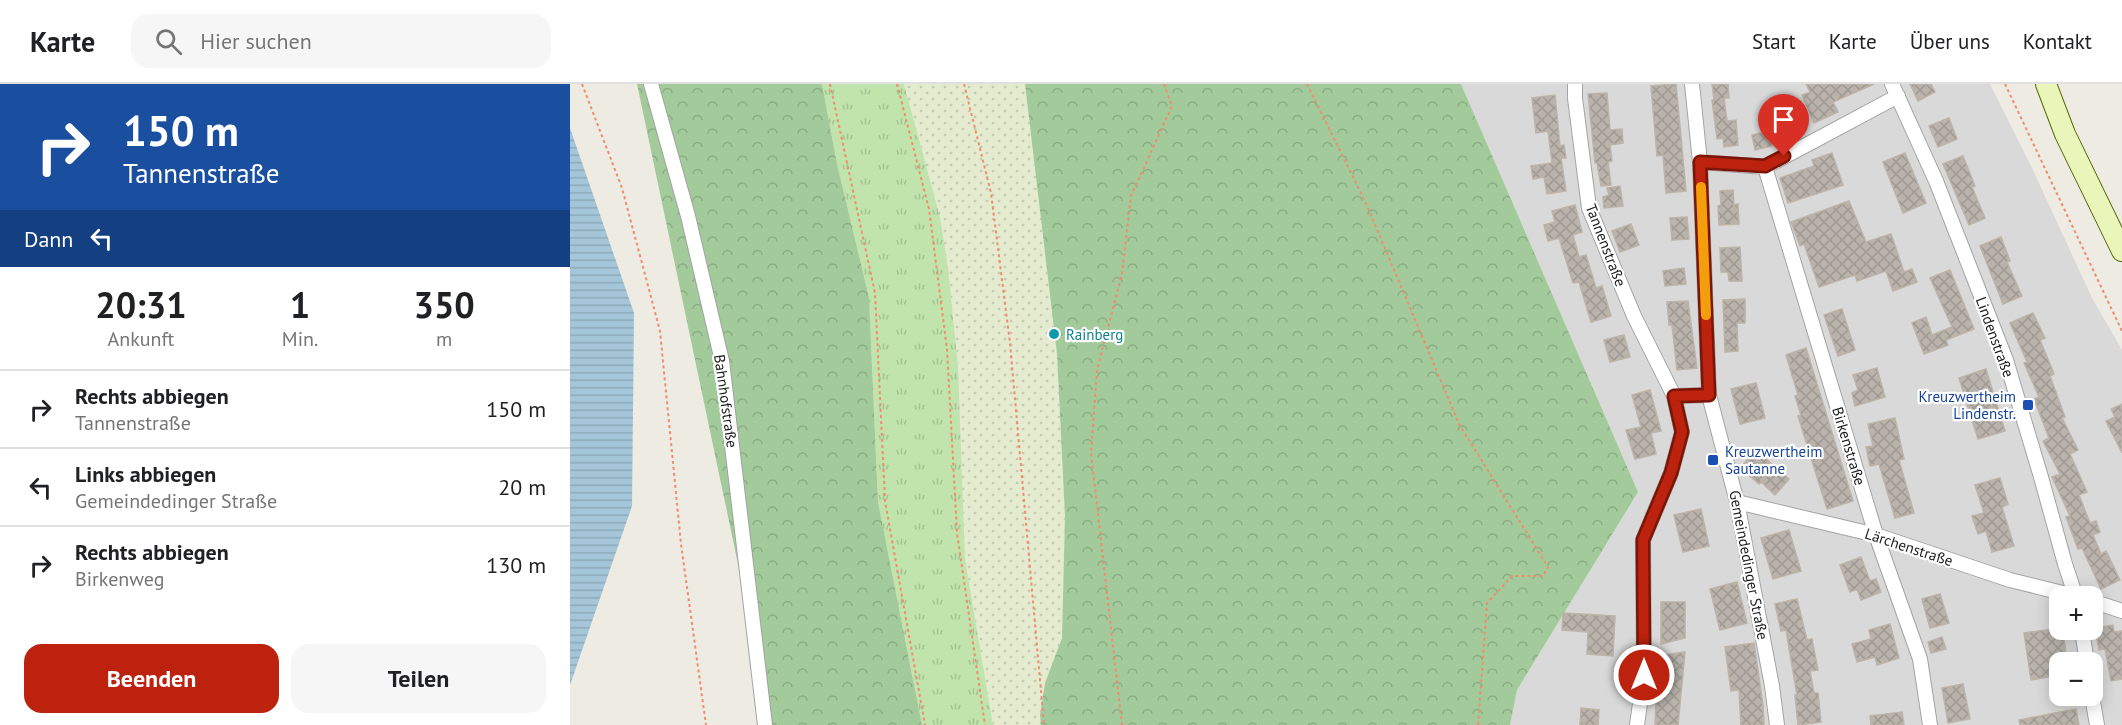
<!DOCTYPE html>
<html lang="de">
<meta charset="utf-8">
<style>
:root{--surface:#fff;--page:#f6f6f6;--text:#202124;--muted:#757577;--line:#e0e0e0;--accent:#bc220d}
body{margin:0;font-family:"PT Sans",sans-serif;background:var(--page);color:var(--text);height:100vh;display:flex;flex-direction:column;font-size:22px;white-space:nowrap}
*{box-sizing:border-box;margin:0}
p{font-size:20px;color:var(--muted)}
.icon{flex:none;width:33px;height:33px;fill:none;stroke:currentColor;stroke-width:2;stroke-linecap:round;stroke-linejoin:round}
.map{position:relative;flex:1;overflow:hidden}
.details{display:flex;flex-direction:column;background:var(--surface);width:570px}
.details>*{flex:none}
.guide{background:#1a4fa0;color:#fff;overflow:hidden}
.buttons{position:absolute;left:1479px;top:502px;display:grid;gap:12px}
.buttons a{display:grid;place-items:center;width:54px;height:54px;border-radius:12px;background:var(--surface);box-shadow:0 3px 15px #0003;font-size:30px}
.pin{position:absolute;display:grid;place-items:center;width:51px;height:51px;color:#fff;margin:-62px -26px;border-radius:50% 50% 50% 0;rotate:-45deg;box-shadow:0 0 6px #0007}
.pin .icon{rotate:45deg}
.me{position:absolute;width:66px;margin:-33px;rotate:0deg;stroke-linejoin:round;filter:drop-shadow(0 0 4px #0008)}
.turn{display:flex;align-items:center;gap:21px;height:126px;padding:0 24px;font-size:27px}
.turn .icon{width:78px;height:78px;stroke-width:2.5}
.turn b{display:block;font-size:42px;line-height:51px}
.then{display:flex;align-items:center;height:57px;padding:0 24px;background:#0003;gap:12px;font-size:22px}
.eta{display:flex;justify-content:space-evenly;align-items:center;height:102px;text-align:center}
.eta b{font-size:36px;font-weight:700;line-height:42px}
.cta{display:flex;gap:12px;margin-top:auto;padding:12px 24px}
.cta a{flex:1;height:69px;border-radius:18px;background:var(--accent);color:#fff;font-size:24px;font-weight:700;line-height:69px;text-align:center}
.cta a+a{background:var(--page);color:var(--text)}
ul{padding:0;list-style:none}
li{display:flex;align-items:center;gap:18px;height:78px;padding:0 24px;border-top:2px solid var(--line)}
li div{flex:1}
li b{display:block;font-size:22px}
li em{font-style:normal}
header{display:flex;align-items:center;gap:36px;box-sizing:border-box;height:84px;padding:0 30px;background:var(--surface);border-bottom:2px solid var(--line)}
header strong{font-size:28px}
nav{display:flex;gap:33px;margin-inline-start:auto;font-size:21px}
.search{width:420px;height:54px;background:var(--page);display:flex;align-items:center;gap:15px;box-sizing:border-box;padding:0 21px;border-radius:18px;color:var(--muted);font-size:22px}
main{display:flex;flex:1;min-height:0}
.map>svg:first-child{display:block}
.residential{fill:#dad9d9;fill-rule:evenodd}
.farmland{fill:url(#farmland-dots)}
.grass{fill:url(#grass-tufts)}
.forest{fill:url(#forest-crowns)}
.water{fill:url(#water-rules)}
.building{fill:url(#building-cross-hatch);stroke:#bdb3a6;stroke-width:1.5}
.lines{fill:none;stroke-linecap:round;stroke-linejoin:round}
.minor-casing{stroke:#a3a3a3;stroke-width:16}
.secondary-casing{stroke:#556b0b;stroke-width:22}
.path{stroke:#f08d70;stroke-width:2;stroke-dasharray:3 3;stroke-linecap:butt}
.minor{stroke:#fff;stroke-width:14}
.secondary{stroke:#eaf5b9;stroke-width:20}
.route-casing{stroke:#7a1608;stroke-width:15}
.route{stroke:#bc220d;stroke-width:10}
.slow{stroke:#f59e0b;stroke-width:10}
.culture-dot{fill:#0f9aa8;stroke:#fff;stroke-width:2}
.transit-dot{fill:#1a4fb4;stroke:#fff;stroke-width:2}
.labels{text-anchor:middle;dominant-baseline:central;stroke-width:4.5;stroke-linejoin:round;paint-order:stroke}
.street-label{font-size:15px;fill:#1c1c1c;stroke:#fff}
.culture-label{font-size:15px;fill:#0d838f;stroke:#fff;text-anchor:start}
.transit-label{font-size:15px;fill:#164399;stroke:#fff;text-anchor:end}
</style>
<header>
<strong>Karte</strong>
<div class="search"><svg class="icon" aria-label="search" viewBox="0 0 24 24"><circle cx="10" cy="10" r="6"/><path d="M15 15l6 6"/></svg>Hier suchen</div>
<nav><a>Start</a><a>Karte</a><a>Über uns</a><a>Kontakt</a></nav>
</header>
<main>
<section class="details">
<div class="guide">
<div class="turn"><svg class="icon" aria-label="right" viewBox="0 0 24 24"><path d="M7 20v-9h11M14 6l5 5-5 5"/></svg><div><b>150 m</b>Tannenstraße</div></div>
<div class="then">Dann<svg class="icon" aria-label="left" viewBox="0 0 24 24"><path d="M17 20v-9H6M10 6l-5 5 5 5"/></svg></div>
</div>
<div class="eta">
<div><b>20:31</b><p>Ankunft</p></div>
<div><b>1</b><p>Min.</p></div>
<div><b>350</b><p>m</p></div>
</div>
<ul>
<li><svg class="icon" aria-label="right" viewBox="0 0 24 24"><path d="M7 20v-9h11M14 6l5 5-5 5"/></svg><div><b>Rechts abbiegen</b><p>Tannenstraße</p></div><em>150 m</em></li>
<li><svg class="icon" aria-label="left" viewBox="0 0 24 24"><path d="M17 20v-9H6M10 6l-5 5 5 5"/></svg><div><b>Links abbiegen</b><p>Gemeindedinger Straße</p></div><em>20 m</em></li>
<li><svg class="icon" aria-label="right" viewBox="0 0 24 24"><path d="M7 20v-9h11M14 6l5 5-5 5"/></svg><div><b>Rechts abbiegen</b><p>Birkenweg</p></div><em>130 m</em></li>
</ul>
<div class="cta"><a>Beenden</a><a>Teilen</a></div>
</section>
<div class="map">
<svg width="1552" height="641" viewBox="0 0 1552 641">
<defs>
<pattern id="farmland-dots" width="8" height="8" patternUnits="userSpaceOnUse" patternTransform="scale(1.5)"><rect width="8" height="8" fill="#e5ebcf"/><path d="M2 2h.1M6 6h.1" fill="none" stroke="#c4c9b1" stroke-width="1.8" stroke-linecap="round"/></pattern>
<pattern id="grass-tufts" width="24" height="20" patternUnits="userSpaceOnUse" patternTransform="scale(1.5)"><rect width="24" height="20" fill="#c0e4ab"/><path d="M3 7l-1-3M5 7V3M7 7l1-3M15 17l-1-3M17 17v-4M19 17l1-3" fill="none" stroke="#a4c393"/></pattern>
<pattern id="forest-crowns" width="20" height="18" patternUnits="userSpaceOnUse" patternTransform="scale(1.5)"><rect width="20" height="18" fill="#a2ca9a"/><path d="M2 6a3 3 0 1 1 6 0M12 15a3 3 0 1 1 6 0" fill="none" stroke="#8bad84"/></pattern>
<pattern id="water-rules" width="6" height="5" patternUnits="userSpaceOnUse" patternTransform="scale(1.5)"><rect width="6" height="5" fill="#a5c6d8"/><path d="M0 2.5h6" fill="none" stroke="#8daab9"/></pattern>
<pattern id="building-cross-hatch" width="8" height="8" patternUnits="userSpaceOnUse" patternTransform="scale(1.5)"><rect width="8" height="8" fill="#b9b3ac"/><path d="M0 0l8 8M0 8l8-8" fill="none" stroke="#9e9993"/></pattern>
</defs>
<rect width="100%" height="100%" fill="#edebe2"/>
<path class="residential" d="M891,0H1420L1462,84L1522,214L1552,266V641H940L947,606L1068,408ZM1490,513H1522V546H1490ZM1490,579H1522V612H1490Z"/>
<path class="farmland" d="M334,0H455L487,270L495,432L492,554L475,599L470,631L471,641H423L421,629L395,475L388,283L378,183L370,133Z"/>
<path class="grass" d="M252,0H334L370,133L378,183L388,283L395,475L423,641H352L308,418L299,213L267,80Z"/>
<path class="forest" d="M67,0H252L267,80L299,213L308,418L352,641H191L176,518Z
M455,0H891L1068,408L947,606L940,641H471L470,631L475,599L492,554L495,432L487,270Z"/>
<path class="water" d="M0,44L64,229L62,422L0,601Z"/>
<path class="building" d="M1106,0L1116,107L1096,109L1093,71L1087,72L1081,2Z
M1142,0H1158L1159,14H1154L1157,37L1166,36L1168,61L1154,63L1153,54L1147,55L1142,16H1144Z
M1236,0H1304L1263,18L1268,28L1244,39L1232,11L1240,8Z
M1340,0H1361L1365,8L1348,17Z
M1037,9L1040,46L1052,45L1053,59L1040,61L1042,77L1038,78L1041,101L1031,102L1027,79H1025L1018,10Z
M985,11L990,62L994,61L996,74H991L996,107L977,110L974,93L963,95L961,82L982,79L978,47L966,49L962,14Z
M1379,34L1387,55L1368,63L1359,42Z
M1198,47L1202,62L1185,66L1182,51Z
M1262,69L1273,101L1218,119L1210,94L1244,82L1242,76Z
M1335,69L1356,119L1333,129L1313,78Z
M1393,72L1405,102L1402,103L1415,134L1399,141L1373,80Z
M1050,102L1053,122L1034,124L1033,113L1039,111L1037,104Z
M1163,106L1164,121L1168,120L1169,140L1149,141L1148,122L1151,121L1150,107Z
M1279,117L1296,158L1321,150L1334,188L1342,185L1347,198L1323,207L1316,187L1287,197L1285,191L1249,203L1234,160L1230,162L1221,138Z
M1005,121L1012,148L1003,151L1009,173L1016,171L1026,204L1032,202L1041,232L1021,238L1009,198L1003,199L989,154L978,157L974,141L985,138L982,127Z
M1117,133L1119,155L1102,156L1100,134Z
M1061,140L1069,161L1050,168L1042,147Z
M1431,153L1440,177L1437,178L1452,212L1433,220L1410,162Z
M1170,163L1172,197H1159L1158,188H1151L1150,164Z
M1114,184L1116,200L1095,202L1093,187Z
M1380,186L1404,245L1376,256L1378,261L1354,270L1342,239L1356,233L1362,251L1382,243L1360,194Z
M1175,215V239H1167L1168,267L1155,268L1153,216Z
M1118,217L1127,284L1107,286L1102,241H1099L1097,218Z
M1272,225L1285,266L1268,272L1254,231Z
M1463,229L1475,254L1470,256L1484,290L1480,292L1495,333L1492,334L1508,366L1500,370L1517,408L1509,411L1520,439L1526,437L1530,448L1523,451L1531,470L1536,467L1550,496L1531,505L1512,464L1508,465L1496,433L1500,432L1482,393L1490,390L1473,357L1479,354L1464,315L1469,313L1454,279L1457,278L1440,239Z
M1054,251L1060,273L1040,278L1034,256Z
M1236,264L1283,417L1257,425L1228,332L1231,331L1225,312L1228,311L1216,271Z
M1307,284L1315,313L1285,322L1282,309L1288,306L1283,291Z
M1416,285L1435,347L1408,355L1389,294Z
M1186,299L1195,334L1170,340L1161,305Z
M1080,306L1091,347L1081,349L1086,370L1065,375L1056,346L1071,343L1062,311Z
M1552,320V369L1536,337L1545,333L1541,325Z
M1325,334L1334,375L1329,376L1344,429L1325,434L1309,380L1300,382L1296,363L1303,362L1298,340Z
M1186,366L1219,395L1205,411L1191,398L1189,400L1170,384Z
M1430,394L1438,420L1432,423L1444,462L1422,468L1416,447L1408,450L1402,432L1414,429L1405,401Z
M1131,425L1139,462L1113,468L1104,431Z
M1219,446L1231,487L1203,495L1191,454Z
M1291,473L1300,497L1306,495L1311,508L1291,516L1287,505L1280,508L1270,481Z
M1167,498L1177,539L1150,546L1140,505Z
M1370,510L1379,539L1360,544L1352,515Z
M1227,515L1237,556L1242,555L1248,586L1240,587L1244,609H1248L1251,638L1228,641L1225,611H1227L1216,546L1211,547L1205,520Z
M1091,518H1115V554L1091,560Z
M993,529L1045,532L1043,572L1017,570L1018,548L992,546Z
M1320,540L1329,574L1307,581L1305,573L1287,578L1282,560L1301,555L1299,546Z
M1543,541L1544,548L1552,547V595L1541,597L1535,565L1529,566L1525,544Z
M1490,544V546H1493L1497,579H1490V591L1461,596L1454,549Z
M1372,553L1376,565L1361,569L1358,558Z
M1184,559L1193,621L1194,641H1171L1169,606L1161,607L1155,563Z
M1115,568L1108,641H1085L1088,572Z
M1393,600L1400,635L1378,639L1372,604Z
M1011,624L1029,626L1028,641H1010Z
M1506,625L1509,641H1450L1449,636Z
M1332,628L1334,641H1301L1300,632Z"/>
<g class="lines">
<defs>
<path id="minor" d="M81,0L118,132L152,277L195,641
M1005,0V14L1019,124L1064,232L1104,312L1112,348L1101,389L1073,456L1074,591L1067,641
M1122,0L1130,78L1139,311L1167,418L1202,602L1207,641
M1322,0L1366,97L1436,276L1471,393L1495,480L1506,513
M1130,78L1195,83L1328,12
M1195,83L1306,451L1350,575L1360,641
M1104,312L1139,311
M1167,418L1306,451L1440,496L1509,513
M1522,517L1552,527
M1512,546L1517,579
M1522,612L1527,641"/>
<path id="secondary" d="M1476,0L1495,50L1552,167"/>
</defs>
<use href="#minor" class="minor-casing"/>
<use href="#secondary" class="secondary-casing"/>
<path class="path" d="M12,0L52,104L90,247L111,460L136,641
M260,0L305,209L315,417L355,641
M327,0L359,125L377,265L387,449L415,641
M394,0L421,109L440,259L474,641
M737,0L795,117L889,340L978,483L973,492H942L917,519L908,641
M1435,0L1552,247
M552,641L521,369L527,286L552,190L561,112L602,22L594,0"/>
<use href="#minor" class="minor"/>
<use href="#secondary" class="secondary"/>
</g>
<g class="lines">
<defs>
<path id="route" d="M1074,591L1073,456L1101,389L1112,348L1104,312L1139,311L1130,78L1195,82L1214,72"/>
</defs>
<use href="#route" class="route-casing"/>
<use href="#route" class="route"/>
<path class="slow" d="M1131,103L1136,231"/>
</g>
<circle class="culture-dot" cx="484" cy="250" r="6"/>
<g class="transit-dot">
<rect x="1452" y="315" width="12" height="12" rx="3"/>
<rect x="1137" y="370" width="12" height="12" rx="3"/>
</g>
<g class="labels">
<g class="street-label">
<text transform="translate(1036 161) rotate(69)">Tannenstraße</text>
<text transform="translate(1425 253) rotate(70)">Lindenstraße</text>
<text transform="translate(156 317) rotate(82)">Bahnhofstraße</text>
<text transform="translate(1279 362) rotate(73)">Birkenstraße</text>
<text transform="translate(1339 463) rotate(18)">Lärchenstraße</text>
<text transform="translate(1179 481) rotate(79)">Gemeindedinger Straße</text>
</g>
<g class="culture-label">
<text x="496" y="250">Rainberg</text>
</g>
<g class="transit-label">
<text x="1446" y="312">Kreuzwertheim<tspan x="1446" dy="17">Lindenstr.</tspan></text>
<text x="1155" y="367" text-anchor="start">Kreuzwertheim<tspan x="1155" dy="17">Sautanne</tspan></text>
</g>
</g>
</svg>
<div class="buttons">
<a>+</a>
<a>−</a>
</div>
<div class="pin" style="left:1214px;top:72px;background:#d93025"><svg class="icon" aria-label="arrive" viewBox="0 0 24 24"><path d="M6 21V4h12l-3 4 3 4H6"/></svg></div>
<svg class="me" style="left:1074px;top:591px" viewBox="-20 -20 40 40"><circle r="17" fill="#bc220d" stroke="#fff" stroke-width="3"/><path d="M0-11L8 9 0 5-8 9z" fill="#fff"/></svg>
</div>
</main>
